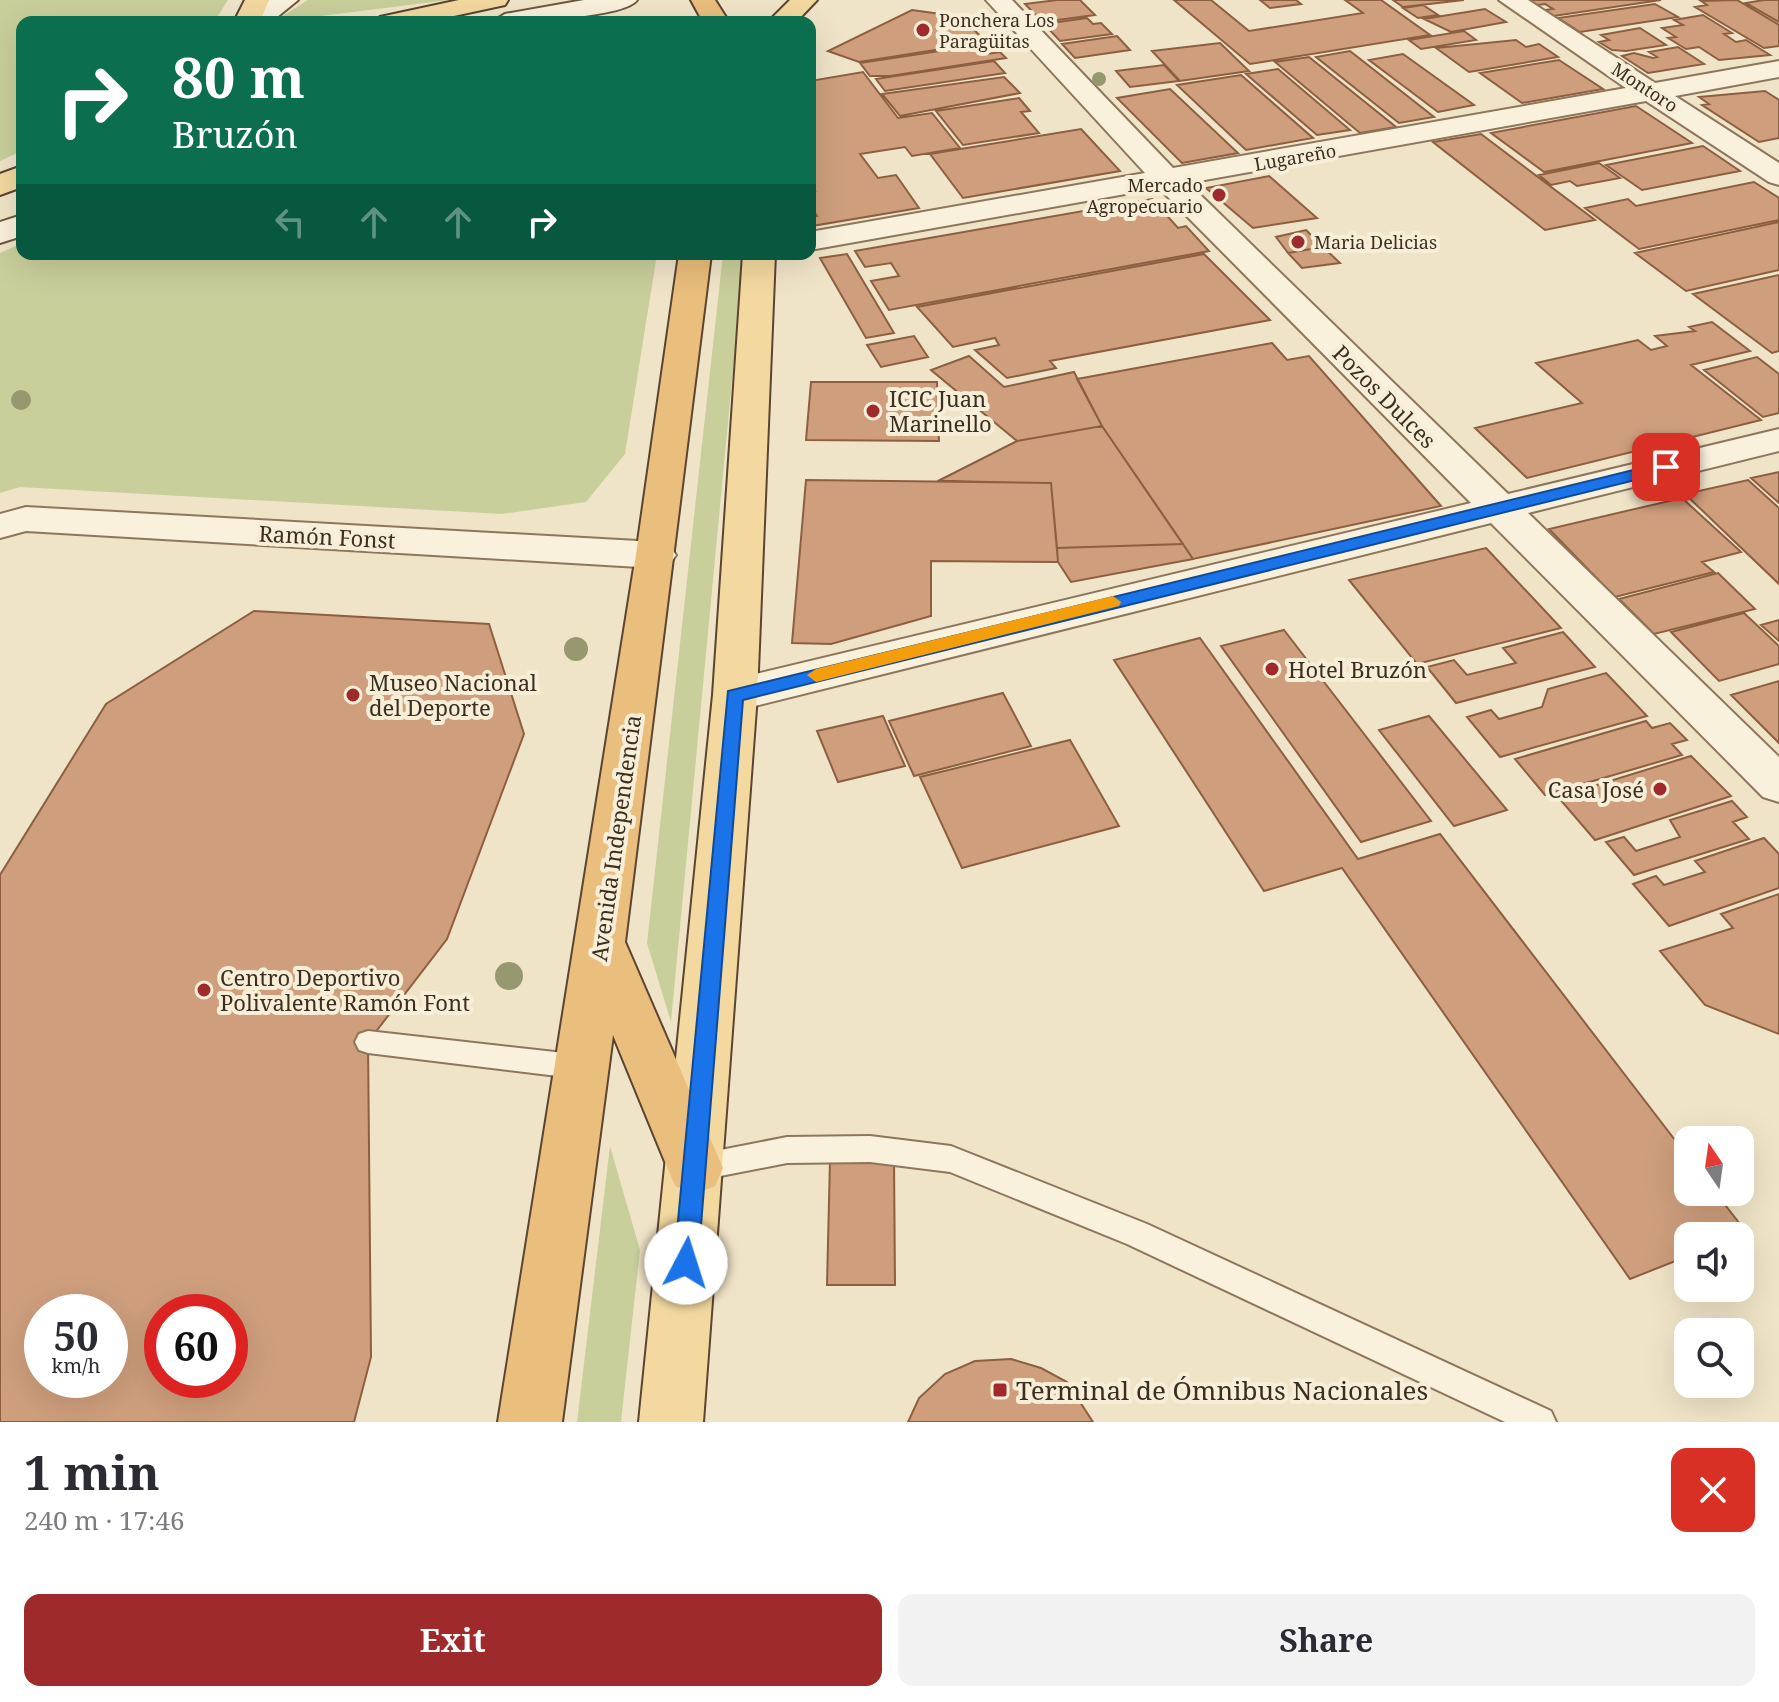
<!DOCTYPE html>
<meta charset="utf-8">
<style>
:root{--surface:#fff;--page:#f2f2f3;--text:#2b2b33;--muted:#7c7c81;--accent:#9e2a2b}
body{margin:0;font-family:"Noto Serif",serif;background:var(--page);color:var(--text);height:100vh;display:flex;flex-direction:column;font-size:30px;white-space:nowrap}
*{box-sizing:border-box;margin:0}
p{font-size:26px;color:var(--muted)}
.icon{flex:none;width:44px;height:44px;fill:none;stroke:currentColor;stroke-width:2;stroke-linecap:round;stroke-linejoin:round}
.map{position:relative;height:1422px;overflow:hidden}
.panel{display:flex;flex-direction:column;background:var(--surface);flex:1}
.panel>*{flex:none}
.hud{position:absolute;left:16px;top:16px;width:800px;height:244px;border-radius:16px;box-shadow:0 8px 32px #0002;background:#0b6e4f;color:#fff;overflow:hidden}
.needle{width:52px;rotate:347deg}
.fabs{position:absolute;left:1674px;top:1126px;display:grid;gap:16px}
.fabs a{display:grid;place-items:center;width:80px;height:80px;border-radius:16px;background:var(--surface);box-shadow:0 8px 32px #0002;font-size:40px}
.speed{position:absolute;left:24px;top:1294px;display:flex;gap:16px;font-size:40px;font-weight:700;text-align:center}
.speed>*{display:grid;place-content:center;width:104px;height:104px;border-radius:50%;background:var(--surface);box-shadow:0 8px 32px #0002;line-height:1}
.speed small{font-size:20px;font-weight:400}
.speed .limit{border:12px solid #d22;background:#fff;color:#111}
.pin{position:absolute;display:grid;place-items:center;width:68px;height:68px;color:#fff;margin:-34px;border-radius:16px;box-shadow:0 4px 12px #0006}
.me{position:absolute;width:88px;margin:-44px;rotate:5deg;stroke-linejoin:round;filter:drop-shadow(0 0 6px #0008)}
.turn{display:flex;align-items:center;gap:28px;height:168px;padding:0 24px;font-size:36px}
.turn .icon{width:104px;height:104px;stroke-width:2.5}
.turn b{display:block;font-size:56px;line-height:68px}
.lanes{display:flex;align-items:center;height:76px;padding:0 24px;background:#0003;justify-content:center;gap:40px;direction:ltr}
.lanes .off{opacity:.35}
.round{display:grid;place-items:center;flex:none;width:84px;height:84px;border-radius:16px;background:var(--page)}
.overview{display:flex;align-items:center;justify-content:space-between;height:136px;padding:0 24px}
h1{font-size:48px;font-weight:700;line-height:60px}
.primary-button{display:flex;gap:16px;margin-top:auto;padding:16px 24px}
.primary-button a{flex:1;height:92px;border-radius:16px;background:var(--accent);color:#fff;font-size:32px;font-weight:700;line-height:92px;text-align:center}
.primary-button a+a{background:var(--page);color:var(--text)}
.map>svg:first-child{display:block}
.green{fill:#c9cf9b}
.building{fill:#cf9f7d;stroke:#8d5f41;stroke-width:2;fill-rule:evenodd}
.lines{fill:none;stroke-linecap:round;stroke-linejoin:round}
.service-casing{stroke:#8d765c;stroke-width:4}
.minor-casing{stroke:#8d765c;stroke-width:4}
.secondary-casing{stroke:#6f573f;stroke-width:4}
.primary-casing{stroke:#5b4430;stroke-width:4}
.trunk-casing{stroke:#5b4430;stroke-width:4}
.service{fill:#faf1dc;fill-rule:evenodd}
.minor{fill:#faf1dc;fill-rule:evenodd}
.secondary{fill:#faf1dc;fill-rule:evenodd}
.primary{fill:#f3d9a0;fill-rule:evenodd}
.trunk{fill:#eabe7c;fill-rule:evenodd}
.tree{fill:#96986f}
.route{fill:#1a73e8;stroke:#114b97;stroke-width:2}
.slow{fill:#f59e0b}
.poi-dot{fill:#9e2a2b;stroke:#f7eed8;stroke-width:3}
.labels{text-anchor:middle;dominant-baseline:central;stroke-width:8;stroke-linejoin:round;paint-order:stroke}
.far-poi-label{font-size:18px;fill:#3d2e20;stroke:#f7eed8;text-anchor:start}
.far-street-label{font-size:18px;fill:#3d2e20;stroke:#f7eed8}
.street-label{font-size:22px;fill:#3d2e20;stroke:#f7eed8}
.poi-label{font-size:22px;fill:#3d2e20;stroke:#f7eed8;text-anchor:start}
.near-poi-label{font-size:26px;fill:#3d2e20;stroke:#f7eed8;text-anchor:start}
</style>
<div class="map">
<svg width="1779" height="1422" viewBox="0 0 1779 1422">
<rect width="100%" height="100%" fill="#f0e4c8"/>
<path class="green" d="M0,0H228L214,22H22V151L0,161Z
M308,0H449L273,22Z
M22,243V254H657L625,454L586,502L502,514L20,487L0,493V253Z
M723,254H744L671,1022L647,943Z
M610,1146L640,1250L621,1422H577Z"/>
<path class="building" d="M1057,0H1080L1095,15L1042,22L1025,4Z
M1174,0H1211L1249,31L1363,13L1345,0H1381L1430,35L1250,64Z
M1260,0H1296L1301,4L1270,8Z
M1393,0H1464L1403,7Z
M1520,0H1661L1547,17L1538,11L1553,9L1545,4L1529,6Z
M1737,0L1779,25V46L1764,48L1695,7L1707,5L1701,1Z
M1779,0V22L1746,3L1764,0Z
M1655,4L1678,17L1580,32L1558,18Z
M1423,5L1438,15L1418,18L1403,8Z
M1485,9L1506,22L1451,32L1424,19Z
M912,10L962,17L986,42L859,62L828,51Z
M1703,15L1732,33L1724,34L1736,42L1746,40L1770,55L1719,60L1699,47L1686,49L1668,38L1676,37L1662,28L1683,25L1674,20Z
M1087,18L1093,24L1101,23L1112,34L1060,41L1044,24Z
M1640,28L1666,45L1626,51L1612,50L1599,42L1609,40L1601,35Z
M1464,31L1476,40L1421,49L1409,40Z
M1117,36L1130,50L1075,58L1062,44Z
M1516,40L1526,47L1539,44L1558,57L1469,72L1436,48Z
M1220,43L1249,71L1180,81L1152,51Z
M986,44L989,46L974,49L980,55L1000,52L1006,58L890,76H870L860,63Z
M1678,47L1704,64L1648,73L1622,56L1634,53L1653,58L1657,57L1649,52Z
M1350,51L1434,117L1399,123L1316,57Z
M1403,54L1474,105L1438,112L1369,60Z
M1309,57L1396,127L1360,133L1275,62Z
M1559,60L1603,89L1522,103L1480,73Z
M994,61L1005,73L885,91L876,79Z
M1164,65L1179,81L1130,87L1116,71Z
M1278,69L1350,130L1317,135L1246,74Z
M863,72L898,118L932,113L960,148L912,156L905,147L860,154L878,178L896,175L919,208L812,226L810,217L817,216L810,205V192L815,191L810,184V131L814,130L810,125V81Z
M1241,75L1313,138L1246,150L1177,85Z
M1004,77L1020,93L900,116L882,94Z
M1170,89L1238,153L1182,163L1117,98Z
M1765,91L1779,100V138L1759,142L1702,105L1709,104L1699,97Z
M1019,98L1030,111L1021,112L1039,133L963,145L936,111Z
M1636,106L1692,143L1544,172L1491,133Z
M1081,129L1120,171L963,198L930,154Z
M1481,134L1595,220L1545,230L1433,142Z
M1703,146L1740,171L1642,190L1606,165Z
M1599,163L1620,178L1577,186L1570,181L1551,185L1539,175Z
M1269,176L1317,218L1253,228L1206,188Z
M1754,182L1779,198V220L1639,249L1585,208L1628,199L1636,206Z
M1152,199L1178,228L1186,226L1209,251L889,310L871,281L899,276L891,263L865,267L855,251Z
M1779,222V270L1686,291L1635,253Z
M1306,230L1323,247L1288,253L1276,237Z
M1323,247L1340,263L1302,268L1288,253Z
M847,254L894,333L866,338L820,258Z
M1204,254L1270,320L1050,361L1056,368L1007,378L975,350L999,345L995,338L953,347L917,307Z
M1779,275V351L1772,353L1693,294Z
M1712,322L1750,351L1691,365L1761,420L1527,478L1475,428L1582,403L1536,363L1638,340L1651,350L1667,346L1655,336L1695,331L1689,327Z
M914,336L928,357L881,367L867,345Z
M1272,343L1287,360L1309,356L1441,506L1193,559L1102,426L1077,379Z
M969,356L1004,387L1074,372L1102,426L1017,441L931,370Z
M1757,357L1779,374V413L1763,417L1704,370Z
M811,382H937L939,441L806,440Z
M1102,426L1183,544L1057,548L1051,483L938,481L1017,441Z
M1779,472V503L1751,478Z
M806,480L1051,483L1058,562L931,561V616L831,644L792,643Z
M1748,480L1779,508V584L1685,494Z
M1682,498L1741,552L1702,562L1714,572L1615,597L1549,529Z
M1183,544L1193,559L1071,582L1058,562L1057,548Z
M1486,548L1561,628L1417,664L1349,580Z
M1718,573L1755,609L1654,634L1619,599Z
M254,611L489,624L524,734L447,939L368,1042L371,1357L354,1422H0V875L106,704ZM42,1312H110V1380H42ZM162,1312H230V1380H162Z
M1744,613L1779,646V664L1719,681L1671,632Z
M1779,620V641L1761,625Z
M1284,630L1431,821L1361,842L1221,646Z
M1563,632L1595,667L1456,703L1427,667L1454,660L1467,675L1516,663L1503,648Z
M1200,638L1358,859L1440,834L1688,1157V1192H1715L1747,1233L1688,1236V1256L1630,1279L1342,868L1264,891L1114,660Z
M1606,673L1647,716L1500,757L1467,717L1491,710L1499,719L1542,707L1548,689Z
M1779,681V743L1731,695Z
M1003,693L1031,746L914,776L889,721Z
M883,716L905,766L838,782L817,731Z
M1429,716L1507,810L1454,826L1379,730Z
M1646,721L1652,728L1670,723L1687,740L1672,744L1682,755L1545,795L1515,759Z
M1070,740L1119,826L962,868L920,777Z
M1691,756L1731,796L1595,840L1558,797Z
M1732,801L1747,817L1733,822L1749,839L1634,875L1606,842L1624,837L1636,851L1680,837L1670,820Z
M1764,838L1779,854V888L1669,926L1633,884L1656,876L1664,885L1705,872L1695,861Z
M1779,894V1034L1705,1005L1660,951L1733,928L1721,914Z
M894,1159L895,1285H827L830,1160Z
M1011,1359L1041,1368L1067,1382L1093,1422H908L919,1398L945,1374L975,1361Z"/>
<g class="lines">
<defs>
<path id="service" d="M368,1031L582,1055L591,1059L595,1067L591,1075L582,1079L368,1053L359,1050L355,1042L359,1034Z
M870,1136L951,1146L1147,1224L1551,1411L1556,1422H1505L1127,1244L950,1172L870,1162L787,1163L695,1181L685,1177L681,1168L685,1159L695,1155L787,1137Z"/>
<path id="minor" d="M986,0H1012L1173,168L1626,88L1499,0H1528L1655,83L1779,61V77L1675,96L1779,163V185L1769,182L1646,101L1188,183L1508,494L1779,429V451L1528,513L1779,757V802L1763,797L1491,523L735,711L720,706L713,695L720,684L735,679L1471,503L1159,188L810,250V232L1145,173Z
M26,507L656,542L670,546L676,555L670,564L656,568L26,531L0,538V514Z"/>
<path id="secondary" d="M269,0H298L271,22H241Z
M584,0H637C625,18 517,22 492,22L505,14Z
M22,215V236L0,243V222Z"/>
<path id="primary" d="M245,0H269L260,22H234Z
M459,0H508L505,5L426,22H376L380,17Z
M790,0H817L796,22H768Z
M22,166V187L0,195V174Z
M743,254H775L757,695L703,1422H639L713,695Z"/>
<path id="trunk" d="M691,0H715L729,22H703Z
M679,254H711L625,942L723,1168L715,1186L695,1194L675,1186L613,1035L562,1422H498L636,555Z"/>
</defs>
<use href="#service" class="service-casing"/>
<use href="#minor" class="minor-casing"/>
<use href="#secondary" class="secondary-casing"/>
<use href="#primary" class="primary-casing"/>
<use href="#trunk" class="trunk-casing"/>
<use href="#service" class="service"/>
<use href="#minor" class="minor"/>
<use href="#secondary" class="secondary"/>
<use href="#primary" class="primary"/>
<use href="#trunk" class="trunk"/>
</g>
<g class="tree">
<circle cx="1099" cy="79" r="7"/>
<circle cx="21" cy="400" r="10"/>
<circle cx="576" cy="649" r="12"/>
<circle cx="509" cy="976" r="14"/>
</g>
<path class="route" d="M1666,462L1672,464V471L743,700L698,1263L695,1272L686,1275L678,1272L674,1263L728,691Z"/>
<path class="slow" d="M1113,596L1121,602L1119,606L816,682L807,675L816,669Z"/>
<g class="poi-dot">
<circle cx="923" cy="30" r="8"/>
<circle cx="1219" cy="195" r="8"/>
<circle cx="1298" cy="242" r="8"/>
<circle cx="873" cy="411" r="8"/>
<circle cx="1272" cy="669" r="8"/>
<circle cx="353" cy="695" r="8"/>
<circle cx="1660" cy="789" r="8"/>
<circle cx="204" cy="990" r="8"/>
<rect x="992" y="1382" width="16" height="16" rx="4"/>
</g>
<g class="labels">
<g class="far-poi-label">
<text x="939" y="20">Ponchera Los<tspan x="939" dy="21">Paragüitas</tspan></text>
<text x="1203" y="185" text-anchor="end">Mercado<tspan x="1203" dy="21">Agropecuario</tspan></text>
<text x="1314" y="242">Maria Delicias</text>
</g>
<g class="far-street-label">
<text transform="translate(1645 87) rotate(33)">Montoro</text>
<text transform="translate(1295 157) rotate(-10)">Lugareño</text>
</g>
<g class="street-label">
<text transform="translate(1385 396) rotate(45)">Pozos Dulces</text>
<text transform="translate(327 536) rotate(3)">Ramón Fonst</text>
<text transform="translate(615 838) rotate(-82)">Avenida Independencia</text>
</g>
<g class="poi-label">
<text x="889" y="398">ICIC Juan<tspan x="889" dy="25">Marinello</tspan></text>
<text x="1288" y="669">Hotel Bruzón</text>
<text x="369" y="682">Museo Nacional<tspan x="369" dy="25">del Deporte</tspan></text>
<text x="1644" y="789" text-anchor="end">Casa José</text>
<text x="220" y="977">Centro Deportivo<tspan x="220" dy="25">Polivalente Ramón Font</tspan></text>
</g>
<g class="near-poi-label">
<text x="1016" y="1390">Terminal de Ómnibus Nacionales</text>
</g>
</g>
</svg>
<div class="fabs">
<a><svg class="needle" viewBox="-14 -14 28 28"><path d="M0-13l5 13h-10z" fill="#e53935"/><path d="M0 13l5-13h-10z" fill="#7c7c81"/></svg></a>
<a><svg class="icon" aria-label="sound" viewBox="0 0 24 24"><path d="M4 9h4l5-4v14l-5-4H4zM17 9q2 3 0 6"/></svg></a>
<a><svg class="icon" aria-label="search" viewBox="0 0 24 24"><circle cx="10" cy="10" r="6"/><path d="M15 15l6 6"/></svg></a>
</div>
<div class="speed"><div>50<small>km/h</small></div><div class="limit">60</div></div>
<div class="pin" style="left:1666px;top:467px;background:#d93025"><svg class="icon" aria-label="arrive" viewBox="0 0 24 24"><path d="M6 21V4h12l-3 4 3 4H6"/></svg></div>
<svg class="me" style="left:686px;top:1263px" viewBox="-20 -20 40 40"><circle r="19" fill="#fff"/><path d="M0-13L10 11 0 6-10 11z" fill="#1a73e8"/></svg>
<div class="hud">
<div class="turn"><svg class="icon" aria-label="right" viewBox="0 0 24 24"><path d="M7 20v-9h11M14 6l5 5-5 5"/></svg><div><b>80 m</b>Bruzón</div></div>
<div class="lanes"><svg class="icon off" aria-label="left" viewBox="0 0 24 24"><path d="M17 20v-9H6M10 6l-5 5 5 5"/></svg><svg class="icon off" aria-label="ahead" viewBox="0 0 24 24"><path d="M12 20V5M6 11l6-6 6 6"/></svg><svg class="icon off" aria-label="ahead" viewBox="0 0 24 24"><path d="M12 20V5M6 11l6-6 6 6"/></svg><svg class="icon" aria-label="right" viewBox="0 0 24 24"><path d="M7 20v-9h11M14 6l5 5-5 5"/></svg></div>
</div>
</div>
<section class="panel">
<div class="overview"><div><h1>1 min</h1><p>240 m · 17:46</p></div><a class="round" style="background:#d93025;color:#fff"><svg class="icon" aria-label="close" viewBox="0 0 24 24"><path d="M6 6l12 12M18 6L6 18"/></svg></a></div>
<div class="primary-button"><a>Exit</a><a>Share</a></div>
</section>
